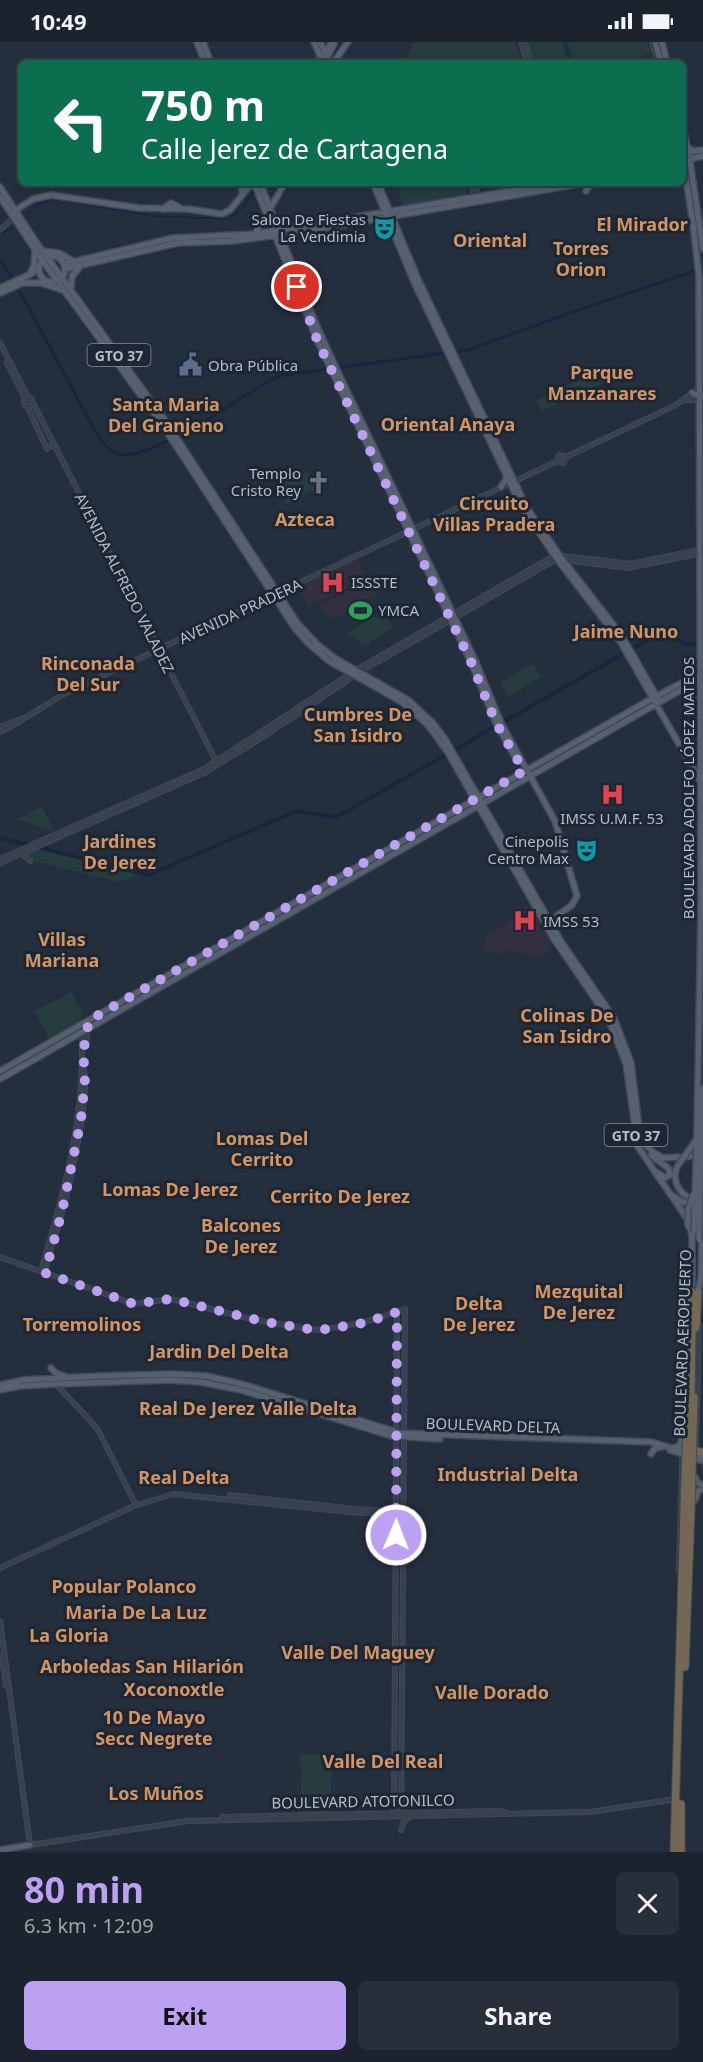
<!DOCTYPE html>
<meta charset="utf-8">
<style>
:root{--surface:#1b232e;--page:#282f3a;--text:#f1f3f6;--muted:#a0a4aa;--line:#39404a;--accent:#bca0f2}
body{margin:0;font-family:"Noto Sans",sans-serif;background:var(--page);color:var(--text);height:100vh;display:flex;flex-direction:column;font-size:22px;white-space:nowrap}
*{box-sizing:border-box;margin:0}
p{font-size:20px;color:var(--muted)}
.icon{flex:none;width:33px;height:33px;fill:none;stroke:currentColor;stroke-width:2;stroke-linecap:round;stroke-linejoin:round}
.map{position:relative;height:1810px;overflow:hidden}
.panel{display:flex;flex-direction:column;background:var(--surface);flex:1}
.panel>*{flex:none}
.hud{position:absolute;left:18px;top:18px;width:668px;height:126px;border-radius:9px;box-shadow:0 3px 9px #0003,0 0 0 2px var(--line);background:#0b6e4f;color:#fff;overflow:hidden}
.pin{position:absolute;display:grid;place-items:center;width:51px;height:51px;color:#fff;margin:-26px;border:3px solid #fff;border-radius:50%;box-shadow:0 2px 6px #0007}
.me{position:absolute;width:66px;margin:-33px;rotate:1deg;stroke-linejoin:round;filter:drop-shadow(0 0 4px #0008)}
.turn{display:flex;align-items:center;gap:21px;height:126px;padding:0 24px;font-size:27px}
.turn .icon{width:78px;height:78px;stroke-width:2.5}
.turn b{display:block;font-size:42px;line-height:51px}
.round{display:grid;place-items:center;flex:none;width:63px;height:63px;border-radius:9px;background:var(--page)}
.head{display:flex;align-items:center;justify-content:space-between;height:102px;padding:0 24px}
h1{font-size:36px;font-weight:700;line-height:45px;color:var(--accent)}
.action{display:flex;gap:12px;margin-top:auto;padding:12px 24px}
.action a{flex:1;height:69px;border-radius:9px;background:var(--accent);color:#111;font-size:24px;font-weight:700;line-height:69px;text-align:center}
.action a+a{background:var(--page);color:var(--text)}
.status{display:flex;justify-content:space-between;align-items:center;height:42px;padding:0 30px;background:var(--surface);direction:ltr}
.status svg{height:16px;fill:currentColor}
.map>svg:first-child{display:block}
.medical{fill:#32303f}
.green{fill:#263c3f}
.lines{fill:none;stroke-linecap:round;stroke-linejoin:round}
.stream{stroke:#17263c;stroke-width:1.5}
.canal{stroke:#17263c;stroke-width:3}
.river{stroke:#17263c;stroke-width:4}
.minor-casing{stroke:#414a57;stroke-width:6}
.major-casing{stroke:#414a57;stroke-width:8}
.highway-casing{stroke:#434c59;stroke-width:9}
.minor{stroke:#38414e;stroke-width:4}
.major{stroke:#56606e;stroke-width:5}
.highway{stroke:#746855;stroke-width:7}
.major-bridge-casing{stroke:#414a57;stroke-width:8;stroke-linecap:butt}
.highway-bridge-casing{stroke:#434c59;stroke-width:9;stroke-linecap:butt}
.major-bridge{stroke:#56606e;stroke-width:5}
.highway-bridge{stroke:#746855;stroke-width:7}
.route{stroke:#bca0f2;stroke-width:10;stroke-dasharray:0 18}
.labels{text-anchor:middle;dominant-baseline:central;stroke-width:6;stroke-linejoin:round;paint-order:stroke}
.shield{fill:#1d2633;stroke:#878f9c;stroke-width:1.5}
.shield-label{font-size:14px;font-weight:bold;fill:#b4bcc9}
.poi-label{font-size:15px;fill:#b4bcc9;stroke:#1d2633;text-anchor:start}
.street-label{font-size:15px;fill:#b4bcc9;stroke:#1d2633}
.quarter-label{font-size:18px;font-weight:bold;fill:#d59563;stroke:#1d2633}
</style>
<div class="status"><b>10:49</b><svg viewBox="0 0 49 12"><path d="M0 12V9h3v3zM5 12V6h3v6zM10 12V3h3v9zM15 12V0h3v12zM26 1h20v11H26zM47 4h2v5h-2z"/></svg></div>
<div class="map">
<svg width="703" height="1810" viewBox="0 0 703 1810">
<rect width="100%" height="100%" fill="#242f3e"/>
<path class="medical" d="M358,516L367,537L308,564L299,544Z
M369,539L377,553L333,578L322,568L320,563Z
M532,864L553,899L549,901L551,906L537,915L508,908H503L502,913L483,908L487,894Z"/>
<path class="green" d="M413,0H515L523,21H404Z
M529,0H562L568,21H533Z
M567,0H648L651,11L622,21H575Z
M397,141H470L471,145L466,147V152L403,166Z
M602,327L608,339L541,369L536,358Z
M308,429L317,447L286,462L277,443Z
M385,570L393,586L365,603L346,591Z
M533,622L541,635L508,655L500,640Z
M42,765L54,789L17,777Z
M39,806L137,831L138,833L119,840L27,817L26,812Z
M72,950L78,964L81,962L82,981L49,998L35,969Z
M300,1712H332L330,1770L302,1771Z"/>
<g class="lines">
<path class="stream" d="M330,20L342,0
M24,176L38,162L55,157L154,174L229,177L242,167L255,147
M0,191L11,187L16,183"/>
<path class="canal" d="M0,218L13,237L94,387C100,397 107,409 119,412C150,420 244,353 274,336L284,333L468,308L570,271L697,228"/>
<path class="river" d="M632,607L667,588C682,594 673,604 697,602
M503,680L625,611
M455,708L495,684
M340,773L447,712
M0,796L28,803
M41,806L149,833L296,769L336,775"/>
<defs>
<path id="minor" d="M521,0L527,21
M525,0L531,21
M652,0L658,21
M315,21L319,14
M471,141L475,155
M475,141L479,156
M0,188L13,176
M0,301L28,355
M7,321L25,357
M23.5 360a4.5 4.5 0 1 1 9 0a4.5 4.5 0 1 1-9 0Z
M685,358H703
M32,359L216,719
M27,364L47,407L54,403
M559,413L566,415L563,421L557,419Z
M0,685L24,676
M0,690C23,679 43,664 66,651L674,364L703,344
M25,810V815L30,819
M0,817L204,727L356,628L555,513L631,522L703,507
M0,821L206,730L266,693L360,630L557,517L628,526L703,511
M84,1002L87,996L88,979
M0,1215L134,1262L171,1257L251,1277L302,1286L320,1288L344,1284L368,1279L405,1267L401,1774
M43,1229L42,1226C57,1173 73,1119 79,1064C83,1036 81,1009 83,982
M45,1231C47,1212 57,1192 61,1174C69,1145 92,1049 83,1024
M686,1276L689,1227
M56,1342L97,1386L136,1463
M696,1404L699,1282
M230,1453L355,1467L404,1470
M0,1526L134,1464L173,1452L351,1470L404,1474
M679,1528L686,1293
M0,1579L30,1803L188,1779L590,1770L676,1757
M2,1613L6,1644
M394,1774L397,1270
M222,1775L501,1769L508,1772
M401,1788L404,1780L411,1774"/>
<path id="major" d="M197,0L205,21
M203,0L211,21
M314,0L322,18
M320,0L326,12
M655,0L661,21
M662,0L667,21
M319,21L332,0
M324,21L334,2
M333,21L348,0
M682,80L689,113L703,207
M689,106L692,109L703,108
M682,113L693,181L699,235L701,869L697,1088
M687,118L703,114
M254,141L318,300L471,620L496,681L514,713
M260,141L315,280L337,328L475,618L502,683L555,779L577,854L572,863L547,881
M373,141L414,240L521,464L557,517L620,599L699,737
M378,141L418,237L527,466L560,514L622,594L658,657
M0,145L36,200L167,381L298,582L318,603L336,617L408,658L432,680L445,697L562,901L614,976L631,1021L639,1085L645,1102L654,1111L663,1116L699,1114
M586,149L592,141
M242,151V147L246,141
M0,155L42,218L163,384L294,585L308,601L329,619L402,660L427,682L447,709L554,897L608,976L626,1022L638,1105L686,1175L690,1184L692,1195
M163,167L171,161L180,166
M14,172L19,166L33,157L51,153L139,166L188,167L222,172L230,168L252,141
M255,192L285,141
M43,209L59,211L73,219
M39 227a13 13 0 1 1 26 0a13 13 0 1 1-26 0Z
M64,222L173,196L255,192L558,141
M65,227L178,201L233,199L302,190L585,141
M31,230L34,223L35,210
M23,241H41L62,248
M0,246L31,232L39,225
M71,246L72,234L79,226
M0,251L25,240
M692,351L702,355
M501,445L506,438V433
M0,1029L653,656L689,637H703
M0,1037L686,645L694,641H703
M701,1085L703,1046
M651,1113L668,1126L671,1132L665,1136L658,1131
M675,1132C675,1149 687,1158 703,1159
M672,1153L680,1159L693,1163
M699,1166L702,1169V1194
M692,1242V1192
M698,1250L701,1235L702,1192
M51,1326L56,1331L65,1334
M0,1343L23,1338L101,1334L172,1332L207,1334L245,1343L400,1391L651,1400L703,1415
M0,1348L20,1344L56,1342L170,1338L200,1340L241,1348L392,1394L440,1397
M674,1406L680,1403L682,1397
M670,1408L703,1419
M651,1412L655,1406L661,1405
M695,1435L697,1440L703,1444
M695,1458L698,1449L703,1447
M0,1808L30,1803"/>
<path id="highway" d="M690,1275L692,1280L691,1359
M690,1280L691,1249
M696,1286L698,1250
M686,1292L688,1274
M690,1406L703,1411
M685,1625L691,1467
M674,1810L684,1466
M681,1810V1762"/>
</defs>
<use href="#minor" class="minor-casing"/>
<use href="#major" class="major-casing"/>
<use href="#highway" class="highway-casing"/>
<use href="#minor" class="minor"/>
<use href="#major" class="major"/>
<use href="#highway" class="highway"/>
<defs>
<path id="major-bridge" d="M327,15L329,21
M675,1132L677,1125L696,1098
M688,1185V1168L693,1152
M694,1189L697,1088
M699,1198L701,1085"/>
<path id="highway-bridge" d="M684,1466L688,1353
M691,1467L694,1355"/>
</defs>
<use href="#major-bridge" class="major-bridge-casing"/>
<use href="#highway-bridge" class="highway-bridge-casing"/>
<use href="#major-bridge" class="major-bridge"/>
<use href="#highway-bridge" class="highway-bridge"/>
</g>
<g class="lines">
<path class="route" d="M297,245L318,300L471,620L496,681L524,729L88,979L87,996L83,1007L85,1037L81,1078L62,1170L45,1231L134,1262L171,1257L265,1280L315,1288L328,1287L364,1281L397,1270L396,1493"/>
</g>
<defs>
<symbol id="theatre-bare" viewBox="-9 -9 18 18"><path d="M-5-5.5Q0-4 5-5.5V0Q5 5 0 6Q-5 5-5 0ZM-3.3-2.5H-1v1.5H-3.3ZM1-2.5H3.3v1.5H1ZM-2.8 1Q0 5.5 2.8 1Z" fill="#0f9aa8" stroke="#1d2633" stroke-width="2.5" paint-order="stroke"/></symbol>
<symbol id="civic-bare" viewBox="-9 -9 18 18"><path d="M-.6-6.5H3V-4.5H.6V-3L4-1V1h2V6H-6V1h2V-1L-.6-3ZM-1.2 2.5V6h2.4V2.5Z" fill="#5c6f8a" stroke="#1d2633" stroke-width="2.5" paint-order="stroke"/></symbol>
<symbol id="church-bare" viewBox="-9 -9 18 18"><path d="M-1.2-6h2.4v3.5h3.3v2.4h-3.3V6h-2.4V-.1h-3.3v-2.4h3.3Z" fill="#6b7280" stroke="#1d2633" stroke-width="2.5" paint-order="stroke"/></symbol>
<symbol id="hospital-bare" viewBox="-9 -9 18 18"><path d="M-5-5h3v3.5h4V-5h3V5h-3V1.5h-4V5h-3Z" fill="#e0444e" stroke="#1d2633" stroke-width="2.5" paint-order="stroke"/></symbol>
<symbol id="stadium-bare" viewBox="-9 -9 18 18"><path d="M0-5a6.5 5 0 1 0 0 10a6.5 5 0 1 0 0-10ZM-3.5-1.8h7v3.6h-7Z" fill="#2e9e5b" stroke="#1d2633" stroke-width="2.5" paint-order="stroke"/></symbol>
</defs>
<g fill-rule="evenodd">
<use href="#theatre-bare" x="368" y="170" width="33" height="33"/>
<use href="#civic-bare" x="174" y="306" width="33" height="33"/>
<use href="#church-bare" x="302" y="424" width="33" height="33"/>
<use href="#hospital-bare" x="316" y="524" width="33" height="33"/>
<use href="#stadium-bare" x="344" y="552" width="33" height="33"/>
<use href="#hospital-bare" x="596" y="736" width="33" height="33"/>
<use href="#theatre-bare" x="570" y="792" width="33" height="33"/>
<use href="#hospital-bare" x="508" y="862" width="33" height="33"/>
</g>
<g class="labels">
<g class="shield">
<rect x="87.5" y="302" width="63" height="22" rx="4.5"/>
<rect x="604.5" y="1082" width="63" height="22" rx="4.5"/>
</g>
<g class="shield-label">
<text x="119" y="313">GTO 37</text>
<text x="636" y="1093">GTO 37</text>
</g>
<g class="poi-label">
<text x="366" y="177" text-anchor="end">Salon De Fiestas<tspan x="366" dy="17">La Vendimia</tspan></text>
<text x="208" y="323">Obra Pública</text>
<text x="301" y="431" text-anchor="end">Templo<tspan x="301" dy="17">Cristo Rey</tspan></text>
<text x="351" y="540">ISSSTE</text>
<text x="378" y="568">YMCA</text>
<text x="612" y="776" text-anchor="middle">IMSS U.M.F. 53</text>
<text x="569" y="799" text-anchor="end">Cinepolis<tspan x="569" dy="17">Centro Max</tspan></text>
<text x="543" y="879">IMSS 53</text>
</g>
<g class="street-label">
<text transform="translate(125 541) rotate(63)">AVENIDA ALFREDO VALADEZ</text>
<text transform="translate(240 569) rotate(-25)">AVENIDA PRADERA</text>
<text transform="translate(688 746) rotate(-90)">BOULEVARD ADOLFO LÓPEZ MATEOS</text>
<text transform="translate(682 1301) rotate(-88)">BOULEVARD AEROPUERTO</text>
<text transform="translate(493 1383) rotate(2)">BOULEVARD DELTA</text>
<text transform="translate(363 1759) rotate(-1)">BOULEVARD ATOTONILCO</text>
</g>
<g class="quarter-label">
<text x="642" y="182">El Mirador</text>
<text x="490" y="198">Oriental</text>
<text x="581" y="206">Torres<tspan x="581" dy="21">Orion</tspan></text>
<text x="602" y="330">Parque<tspan x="602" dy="21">Manzanares</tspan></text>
<text x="166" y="362">Santa Maria<tspan x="166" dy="21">Del Granjeno</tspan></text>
<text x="448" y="382">Oriental Anaya</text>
<text x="494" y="461">Circuito<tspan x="494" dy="21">Villas Pradera</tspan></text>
<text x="305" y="477">Azteca</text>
<text x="626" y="589">Jaime Nuno</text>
<text x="88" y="621">Rinconada<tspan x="88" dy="21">Del Sur</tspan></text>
<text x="358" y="672">Cumbres De<tspan x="358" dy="21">San Isidro</tspan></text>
<text x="120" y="799">Jardines<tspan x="120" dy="21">De Jerez</tspan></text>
<text x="62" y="897">Villas<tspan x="62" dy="21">Mariana</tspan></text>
<text x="567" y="973">Colinas De<tspan x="567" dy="21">San Isidro</tspan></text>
<text x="262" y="1096">Lomas Del<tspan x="262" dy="21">Cerrito</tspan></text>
<text x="170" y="1147">Lomas De Jerez</text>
<text x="340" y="1154">Cerrito De Jerez</text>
<text x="241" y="1183">Balcones<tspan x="241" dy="21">De Jerez</tspan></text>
<text x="579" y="1249">Mezquital<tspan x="579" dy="21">De Jerez</tspan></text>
<text x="479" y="1261">Delta<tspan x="479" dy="21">De Jerez</tspan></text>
<text x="82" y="1282">Torremolinos</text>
<text x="219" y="1309">Jardin Del Delta</text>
<text x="197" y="1366">Real De Jerez</text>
<text x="309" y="1366">Valle Delta</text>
<text x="508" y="1432">Industrial Delta</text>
<text x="184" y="1435">Real Delta</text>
<text x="124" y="1544">Popular Polanco</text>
<text x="136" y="1570">Maria De La Luz</text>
<text x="69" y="1593">La Gloria</text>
<text x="358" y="1610">Valle Del Maguey</text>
<text x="142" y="1624">Arboledas San Hilarión</text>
<text x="174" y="1647">Xoconoxtle</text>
<text x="492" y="1650">Valle Dorado</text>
<text x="154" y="1675">10 De Mayo<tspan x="154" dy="21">Secc Negrete</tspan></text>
<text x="383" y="1719">Valle Del Real</text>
<text x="156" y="1751">Los Muños</text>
</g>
</g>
</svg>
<div class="pin" style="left:297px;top:245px;background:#d93025"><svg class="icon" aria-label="arrive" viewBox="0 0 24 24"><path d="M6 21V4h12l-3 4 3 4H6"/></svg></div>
<svg class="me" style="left:396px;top:1493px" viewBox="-20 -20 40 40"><circle r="17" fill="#bca0f2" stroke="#fff" stroke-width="3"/><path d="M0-11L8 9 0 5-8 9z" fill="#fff"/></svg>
<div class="hud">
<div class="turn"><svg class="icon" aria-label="left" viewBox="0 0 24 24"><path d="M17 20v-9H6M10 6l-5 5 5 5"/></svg><div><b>750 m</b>Calle Jerez de Cartagena</div></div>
</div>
</div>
<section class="panel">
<div class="head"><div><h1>80 min</h1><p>6.3 km · 12:09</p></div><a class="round"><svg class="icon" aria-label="close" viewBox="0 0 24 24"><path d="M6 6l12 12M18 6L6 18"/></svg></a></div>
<div class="action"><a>Exit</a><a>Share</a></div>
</section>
